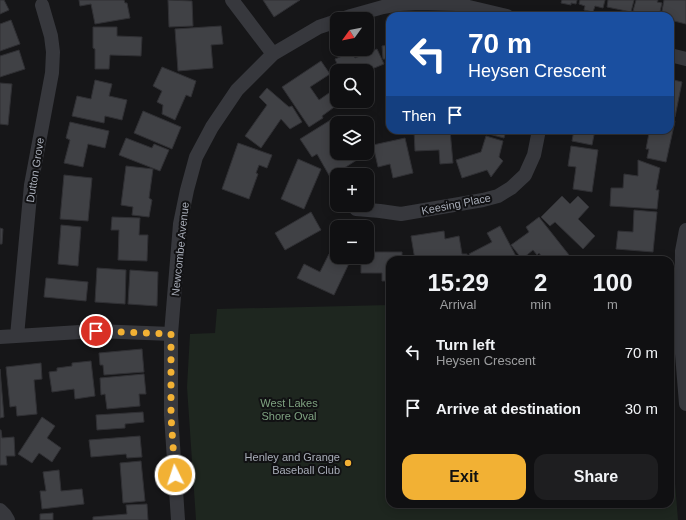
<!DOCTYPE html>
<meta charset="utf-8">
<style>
:root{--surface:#101012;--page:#1e1e20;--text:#f1f3f6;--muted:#9c9d9f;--line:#303032;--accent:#f2b134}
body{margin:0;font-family:Arial,sans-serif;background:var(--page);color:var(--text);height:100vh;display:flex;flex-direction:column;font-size:15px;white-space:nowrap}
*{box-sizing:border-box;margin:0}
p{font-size:13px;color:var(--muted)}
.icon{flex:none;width:22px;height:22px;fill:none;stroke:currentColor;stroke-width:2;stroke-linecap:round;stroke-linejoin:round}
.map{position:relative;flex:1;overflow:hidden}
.sheet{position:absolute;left:386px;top:256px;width:288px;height:252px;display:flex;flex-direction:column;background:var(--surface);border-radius:12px;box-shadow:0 2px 10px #0003,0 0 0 1px var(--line)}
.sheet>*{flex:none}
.banner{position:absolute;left:386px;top:12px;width:288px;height:122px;border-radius:12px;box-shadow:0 2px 10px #0003,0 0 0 1px var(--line);background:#1a4fa0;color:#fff;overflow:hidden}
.needle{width:26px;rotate:237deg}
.controls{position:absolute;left:330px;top:12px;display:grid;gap:8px}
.controls a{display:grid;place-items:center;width:44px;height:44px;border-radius:8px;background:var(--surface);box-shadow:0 2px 10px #0003,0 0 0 1px var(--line);font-size:20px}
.pin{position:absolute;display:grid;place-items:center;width:34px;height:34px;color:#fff;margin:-17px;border:2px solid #fff;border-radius:50%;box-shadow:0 1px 4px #0007}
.me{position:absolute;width:44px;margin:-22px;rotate:356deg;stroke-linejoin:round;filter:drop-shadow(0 0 3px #0008)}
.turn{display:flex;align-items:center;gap:14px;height:84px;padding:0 16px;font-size:18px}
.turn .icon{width:52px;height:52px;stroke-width:2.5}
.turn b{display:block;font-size:28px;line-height:34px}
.then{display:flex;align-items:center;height:38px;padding:0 16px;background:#0003;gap:8px;font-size:15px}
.eta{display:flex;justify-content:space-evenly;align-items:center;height:68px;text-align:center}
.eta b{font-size:24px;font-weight:600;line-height:28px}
.action{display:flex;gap:8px;margin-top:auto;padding:8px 16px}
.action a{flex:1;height:46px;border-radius:12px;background:var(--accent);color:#111;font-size:16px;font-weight:600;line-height:46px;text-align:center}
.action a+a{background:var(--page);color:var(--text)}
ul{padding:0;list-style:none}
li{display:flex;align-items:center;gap:12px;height:56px;padding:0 16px}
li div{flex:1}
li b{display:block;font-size:15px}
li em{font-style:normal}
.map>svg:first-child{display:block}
.green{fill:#1e261f}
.building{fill:#404145;stroke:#303034}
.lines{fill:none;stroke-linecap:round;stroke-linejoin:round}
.street{stroke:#37383d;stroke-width:14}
.route{stroke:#f2b134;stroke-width:7;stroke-dasharray:0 12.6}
.poi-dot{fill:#f2b134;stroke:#111113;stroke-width:1.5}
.labels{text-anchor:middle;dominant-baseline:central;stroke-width:4;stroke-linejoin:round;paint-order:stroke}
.street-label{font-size:11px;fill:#a8adb8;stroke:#111113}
.park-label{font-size:11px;fill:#7fa381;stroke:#111113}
.poi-label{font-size:11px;fill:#a8adb8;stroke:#111113;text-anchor:end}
</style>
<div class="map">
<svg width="686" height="520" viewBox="0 0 686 520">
<rect width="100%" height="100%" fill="#161618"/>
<path class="green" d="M390,305V504H670V421L678,520H196L187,387L190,334L215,333L217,309Z"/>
<path class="building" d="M0,0H4L9,10L0,14Z
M79,0H124L125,3H127L130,18L95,24L91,4L80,6Z
M168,0L192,1L193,26L169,27Z
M263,0H300L274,17Z
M562,0H577L576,4L571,3V5L561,3Z
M580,0H605L603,8L595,6L593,12L584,10L585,6L579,4Z
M608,0H634L631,12L607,7Z
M636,0H658L657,2L662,3L659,16H655L633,11Z
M664,0H686V24L670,20V16H661Z
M11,20L20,44L0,51V24Z
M221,26L223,44L211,45L213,68L178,71L175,29Z
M93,27H117V36L142,37L141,56L110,55L109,69H95V49L93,48Z
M390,45V82L388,59H383L382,46Z
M377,49L384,64L367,71H340L335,59L352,52L355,58Z
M19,50L25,69L0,77V56Z
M321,61L330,74L310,87L319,100L329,93L337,105L322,116L323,118L309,127L282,87Z
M162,67L196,81L191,97L186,95L175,120L162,114L163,105L157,102L162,91L153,86Z
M670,79L682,82L675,117H670Z
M95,80L112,84L109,96L127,100L122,120L105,116L104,123L72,116L77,96L91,99Z
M0,83L12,84L8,125L0,124Z
M267,88L289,107L292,106L302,122L290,129L281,119L261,148L245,136L267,105L259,97Z
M143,111L181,127L172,149L134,133Z
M337,116L341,123H337V153H357L360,158L330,177L317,154L312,157L300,139Z
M670,120L675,121L666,162L647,158L649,149H646L649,133L638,130H670Z
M70,122L109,131L105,148L88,144L83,167L64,163L70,140L66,138Z
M414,130H450L453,163L440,164L439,150L415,151Z
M485,130H506L504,138L485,133Z
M574,130H595L592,145L572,141Z
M486,136L503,141L499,157L503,161L491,177L487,170L462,178L456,160L481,152Z
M126,138L152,148L154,144L169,150L160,171L119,155Z
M405,138L413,173L393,178L390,164L378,167L373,145Z
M238,143L272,155L267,168L259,165L256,173L258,174L249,199L222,189Z
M571,146L598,150L592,192L573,189L576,167L568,166Z
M298,159L321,169L304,209L281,199Z
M638,160L660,168L656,190H659L657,209L610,206L611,188H623L624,174L638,176Z
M126,166L153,169L149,198L152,200L149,217L132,215L133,207L121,205Z
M64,175L92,178L88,221L60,219Z
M562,196L570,204L578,196L589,207L578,219L595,236L583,249L555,222L550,226L541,217Z
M634,210L657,212L653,252L616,249L618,231L633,232Z
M311,212L321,230L285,250L275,233Z
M112,217L140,218L139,235H148L147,261L118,260L119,230H111Z
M539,217L573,260H544L539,253L537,255L533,250L522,259L511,245L529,232L526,227Z
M61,225L81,227L78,266L58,264Z
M500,226L518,260H472L469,254L492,242L487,233Z
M0,228L3,229L2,244H0Z
M444,231L445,239L459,236L462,254H467L468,260H415L411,236Z
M337,249V257H352L334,295L297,278L304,264L320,272L329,254L333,256Z
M367,252H402V260H390V281H382V273H361V257H367Z
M648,256V260H607V257Z
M97,268L126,270L125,304L95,302Z
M130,270L158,272L157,306L128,304Z
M46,278L88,282L86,301L44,297Z
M142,349L144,372L104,375L103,365H100L99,353Z
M91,361L95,396L75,399L74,389L52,392L49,372L57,371V368L72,366V363Z
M41,363L42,379L34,380L37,414L17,416L16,406L10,407L6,367Z
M0,369L4,417L0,418Z
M144,374L146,394H139L140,406L107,409L105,394L101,395L100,378Z
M143,412L144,422L125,424V428L97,430L96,415Z
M42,417L55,426L47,438L61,448L52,462L39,453L32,463L18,454Z
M0,430H1L2,438L14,437L15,456H6L7,465H0Z
M140,436L142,457L127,458L126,454L91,457L89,440Z
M141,461L145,501L123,503L120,463Z
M59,470L61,491L82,489L84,504L42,509L40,491H46L43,472Z
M147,504L148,520H93V517L127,514L126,505Z
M53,513V520H40V514Z"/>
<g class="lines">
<path class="street" d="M232,0L273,54
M342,19L351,16L383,7L400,4L420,3L456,4L507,16
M670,55L686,59
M356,209L380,211L401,214L483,200L498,196L511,188L525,175L534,155L539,130
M686,230L682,251L681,341L686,404
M17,336L31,185L52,73L53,52L51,36L42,5
M0,337L96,331L171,334
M0,510L5,515L8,520
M178,520L171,415V334L180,224L187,190L196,157L212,127L237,90L273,54L319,27L337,21"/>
</g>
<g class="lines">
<path class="route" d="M96,331L171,334V416L175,475"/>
</g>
<circle class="poi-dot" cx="348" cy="463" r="4"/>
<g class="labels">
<g class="street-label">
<text transform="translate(35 170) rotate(-81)">Dutton Grove</text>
<text transform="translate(456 204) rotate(-11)">Keesing Place</text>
<text transform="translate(180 249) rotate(-84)">Newcombe Avenue</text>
</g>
<g class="park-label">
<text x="289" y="403">West Lakes<tspan x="289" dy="13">Shore Oval</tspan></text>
</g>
<g class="poi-label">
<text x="340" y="457">Henley and Grange<tspan x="340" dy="13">Baseball Club</tspan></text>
</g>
</g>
</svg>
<div class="controls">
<a><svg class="needle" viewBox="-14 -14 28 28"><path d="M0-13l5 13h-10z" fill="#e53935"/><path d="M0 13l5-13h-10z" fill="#9c9d9f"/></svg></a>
<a><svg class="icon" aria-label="search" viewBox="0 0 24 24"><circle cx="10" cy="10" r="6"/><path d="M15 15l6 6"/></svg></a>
<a><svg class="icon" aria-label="layers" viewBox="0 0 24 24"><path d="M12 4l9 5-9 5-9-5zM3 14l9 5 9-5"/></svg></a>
<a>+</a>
<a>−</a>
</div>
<div class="pin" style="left:96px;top:331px;background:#d93025"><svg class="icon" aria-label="arrive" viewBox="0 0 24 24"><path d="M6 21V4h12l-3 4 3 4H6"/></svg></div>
<svg class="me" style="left:175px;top:475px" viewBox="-20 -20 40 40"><circle r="17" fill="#f2b134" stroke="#fff" stroke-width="3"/><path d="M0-11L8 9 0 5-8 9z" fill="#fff"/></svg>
<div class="banner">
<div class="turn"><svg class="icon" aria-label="left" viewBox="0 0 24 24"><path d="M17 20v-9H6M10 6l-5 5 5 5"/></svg><div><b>70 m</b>Heysen Crescent</div></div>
<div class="then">Then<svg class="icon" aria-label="arrive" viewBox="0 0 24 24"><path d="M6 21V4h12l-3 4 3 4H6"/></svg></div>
</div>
<section class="sheet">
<div class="eta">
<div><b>15:29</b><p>Arrival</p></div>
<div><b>2</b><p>min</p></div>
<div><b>100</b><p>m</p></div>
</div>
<ul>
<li><svg class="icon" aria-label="left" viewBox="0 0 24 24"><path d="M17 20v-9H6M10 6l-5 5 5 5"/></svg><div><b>Turn left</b><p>Heysen Crescent</p></div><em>70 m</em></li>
<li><svg class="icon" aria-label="arrive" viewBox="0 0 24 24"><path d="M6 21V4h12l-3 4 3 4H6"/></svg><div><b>Arrive at destination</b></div><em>30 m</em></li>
</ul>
<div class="action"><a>Exit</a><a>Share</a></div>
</section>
</div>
